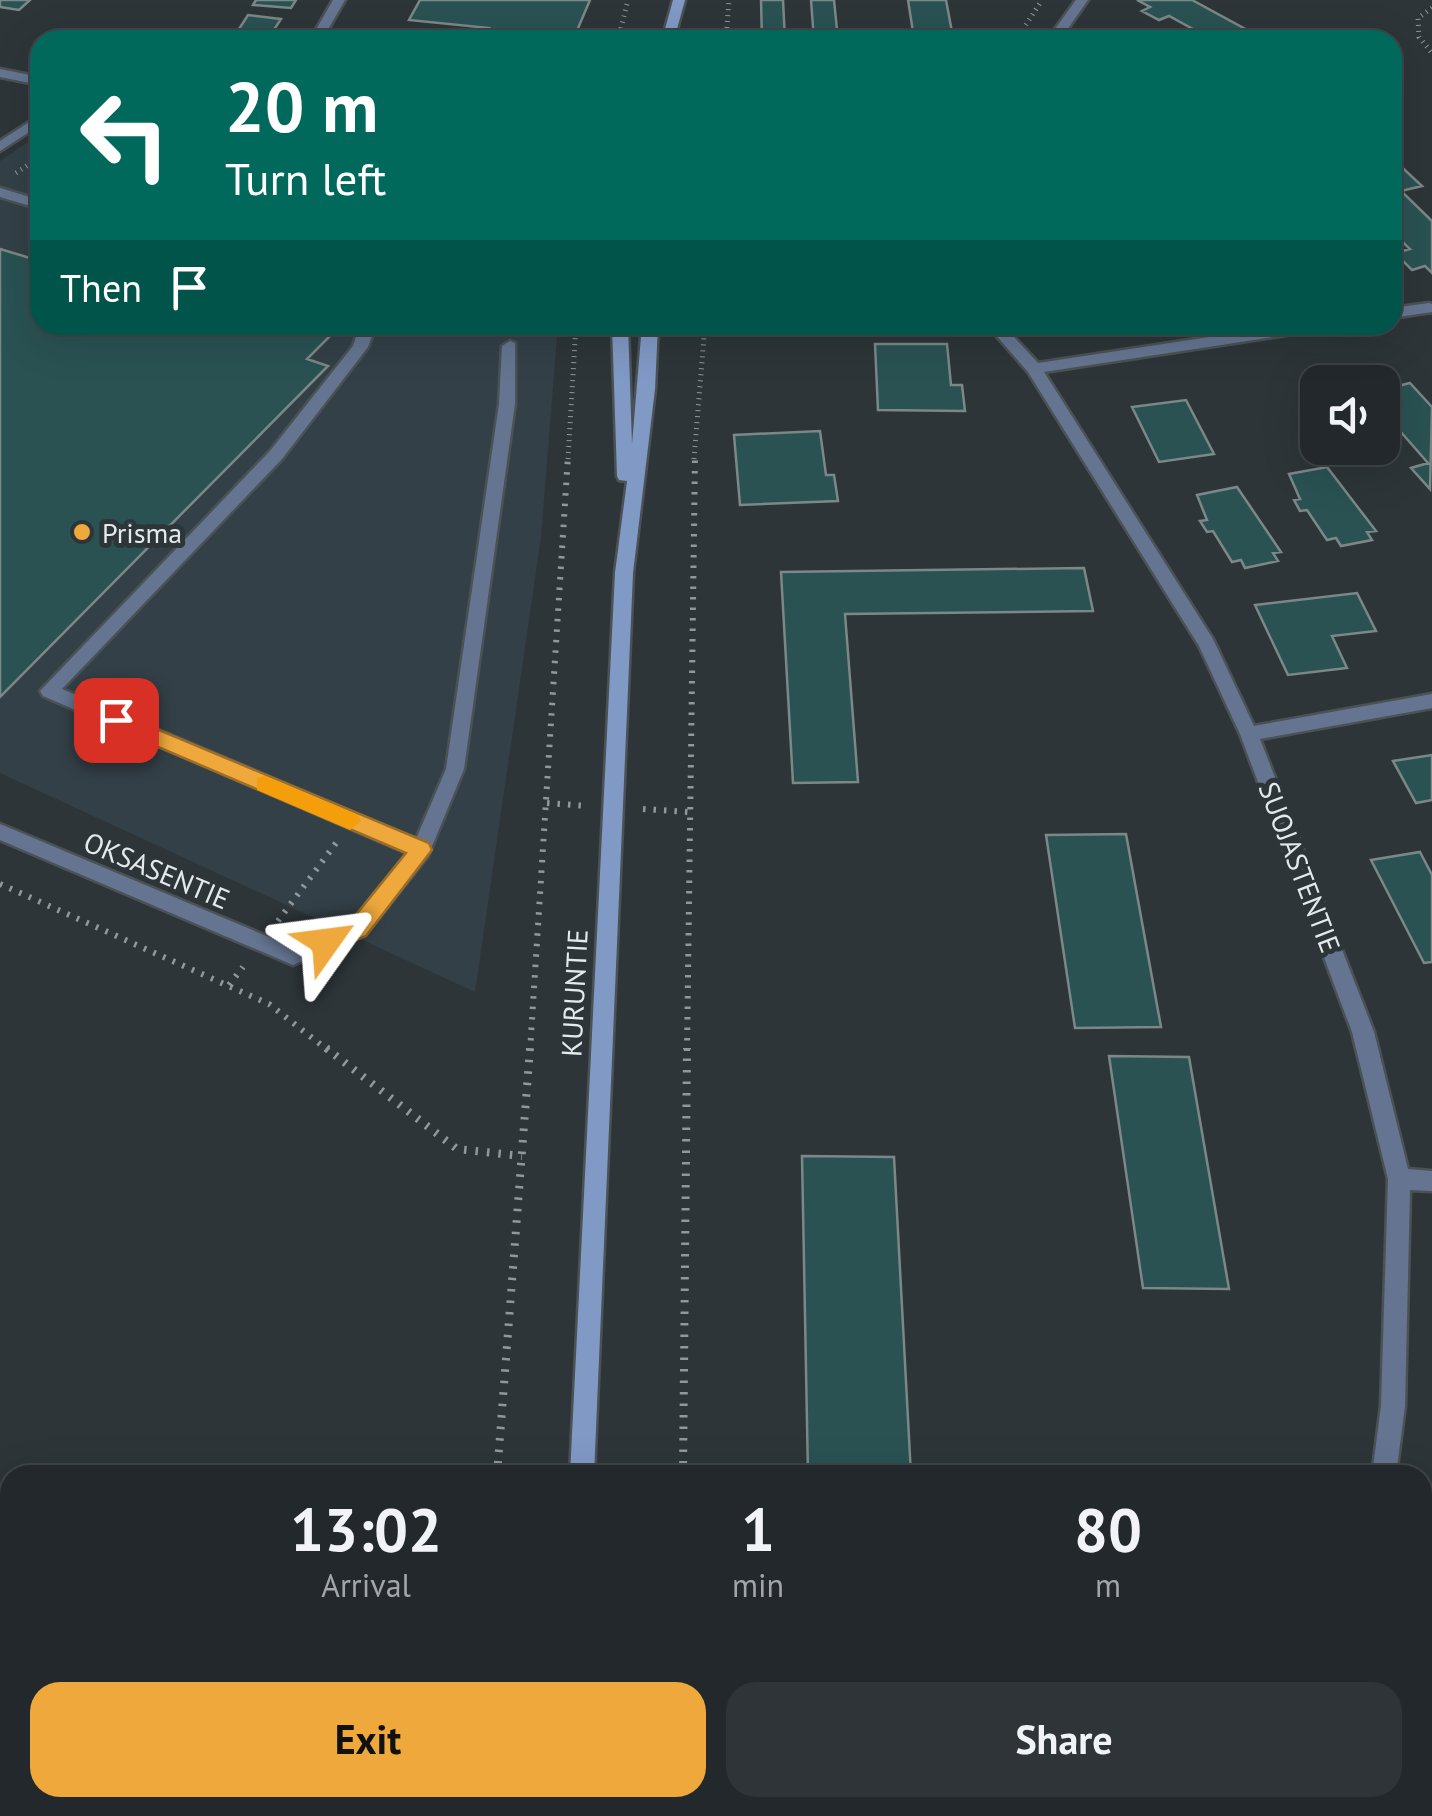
<!DOCTYPE html>
<style>
:root{--surface:#22282b;--page:#2e3437;--text:#f1f3f6;--muted:#a2a6a9;--line:#3f4447;--accent:#eea83c}
body{margin:0;font-family:"PT Sans",sans-serif;background:var(--page);color:var(--text);height:100vh;display:flex;flex-direction:column;font-size:38px;white-space:nowrap}
*{box-sizing:border-box;margin:0}
p{font-size:32px;color:var(--muted)}
.icon{flex:none;width:55px;height:55px;fill:none;stroke:currentColor;stroke-width:2;stroke-linecap:round;stroke-linejoin:round}
.map{position:relative;flex:1;overflow:hidden}
.drawer{position:absolute;left:0px;top:1465px;width:1432px;height:352px;display:flex;flex-direction:column;background:var(--surface);border-radius:30px 30px 0 0;box-shadow:0 10px 40px #0002,0 0 0 2px var(--line)}
.drawer>*{flex:none}
.banner{position:absolute;left:30px;top:30px;width:1372px;height:305px;border-radius:30px;box-shadow:0 10px 40px #0002,0 0 0 2px var(--line);background:#00695c;color:#fff;overflow:hidden}
.fabs{position:absolute;left:1300px;top:365px;display:grid;gap:20px}
.fabs a{display:grid;place-items:center;width:100px;height:100px;border-radius:20px;background:var(--surface);box-shadow:0 10px 40px #0002,0 0 0 2px var(--line);font-size:50px}
.pin{position:absolute;display:grid;place-items:center;width:85px;height:85px;color:#fff;margin:-42px;border-radius:20px;box-shadow:0 5px 15px #0006}
.me{position:absolute;width:110px;margin:-55px;rotate:59deg;stroke-linejoin:round;filter:drop-shadow(0 0 8px #0008)}
.turn{display:flex;align-items:center;gap:35px;height:210px;padding:0 30px;font-size:45px}
.turn .icon{width:130px;height:130px;stroke-width:2.5}
.turn b{display:block;font-size:70px;line-height:85px}
.then{display:flex;align-items:center;height:95px;padding:0 30px;background:#0003;gap:20px;font-size:38px}
.eta{display:flex;justify-content:space-evenly;align-items:center;height:170px;text-align:center}
.eta b{font-size:60px;font-weight:800;line-height:70px}
.action{display:flex;gap:20px;margin-top:auto;padding:20px 30px}
.action a{flex:1;height:115px;border-radius:30px;background:var(--accent);color:#111;font-size:40px;font-weight:800;line-height:115px;text-align:center}
.action a+a{background:var(--page);color:var(--text)}
.map>svg:first-child{display:block}
.built{fill:#334047}
.building{fill:#2a5253;stroke:#7c8787;stroke-width:2.5}
.lines{fill:none;stroke-linecap:round;stroke-linejoin:round}
.service-casing{stroke:#4a5255;stroke-width:5}
.minor-casing{stroke:#4a5255;stroke-width:5}
.tertiary-casing{stroke:#4a5255;stroke-width:5}
.secondary-casing{stroke:#4a5255;stroke-width:5}
.path-far2{stroke:#91989b;stroke-width:5;stroke-dasharray:1 5;stroke-linecap:butt}
.path-far1{stroke:#91989b;stroke-width:6;stroke-dasharray:2.5 8;stroke-linecap:butt}
.path{stroke:#91989b;stroke-width:8;stroke-dasharray:2.5 9;stroke-linecap:butt}
.service{fill:#657591;fill-rule:evenodd}
.minor{fill:#657591;fill-rule:evenodd}
.tertiary{fill:#657591;fill-rule:evenodd}
.secondary{fill:#8099c5;fill-rule:evenodd}
.route{fill:#eea83c;stroke:#9b6d27;stroke-width:2.5}
.slow{fill:#f59e0b}
.poi-dot{fill:#eea83c;stroke:#2d3539;stroke-width:4}
.labels{text-anchor:middle;dominant-baseline:central;stroke-width:10;stroke-linejoin:round;paint-order:stroke}
.poi-label{font-size:28px;fill:#e4e9eb;stroke:#2d3539;text-anchor:start}
.street-label{font-size:28px;fill:#e4e9eb;stroke:#2d3539}
</style>
<div class="map">
<svg width="1432" height="1816" viewBox="0 0 1432 1816">
<rect width="100%" height="100%" fill="#2d3539"/>
<path class="built" d="M40,134V325H558L541,537L475,992L0,773V161Z"/>
<path class="building" d="M0,0H30L19,10L0,7Z
M256,0H296L291,8L253,5Z
M420,0H590L573,40H483L489,28L409,20Z
M761,0H783L785,40H762Z
M811,0H834L838,40H814Z
M908,0H946L952,32H913Z
M1137,0H1192L1260,37L1196,40L1191,37L1200,33L1169,16L1159,20L1142,11L1150,7Z
M248,15L281,19L272,33L239,29Z
M1392,158L1422,186L1401,191L1432,221V273L1425,266L1412,270L1395,253L1410,249L1392,232Z
M0,249L40,261V325H341L307,359L328,366L0,697Z
M875,344H947L951,385H962L965,411L878,410Z
M1410,383L1432,407L1430,489L1411,468L1428,463L1400,431L1382,432V390Z
M1186,400L1214,454L1159,462L1132,407Z
M820,431L826,475H834L838,501L740,505L734,435Z
M1327,467L1376,531L1367,532L1372,540L1341,546L1336,538L1327,540L1307,510L1300,511L1294,500L1300,499L1289,474Z
M1237,487L1281,552L1273,553L1278,561L1245,568L1241,560L1232,562L1213,531L1207,532L1200,521L1207,520L1197,495Z
M1084,568L1093,611L845,614L858,782L793,783L781,572Z
M1357,593L1376,631L1332,636L1347,668L1288,675L1255,605Z
M1432,755V800L1416,803L1393,761Z
M1126,834L1161,1027L1075,1028L1046,835Z
M1420,852L1432,875V962L1424,963L1371,860Z
M1109,1056L1189,1057L1229,1289L1143,1288Z
M802,1156L894,1157L911,1475H808Z"/>
<g class="lines">
<defs>
<path id="service" d="M0,188L40,200V209L0,197Z
M360,325H376L368,347L282,459L62,689L416,839L446,769L499,404L502,346L510,341L515,343V404L464,769L428,856L365,935L293,965L0,840V824L293,947L351,923L407,853L43,696L40,691L270,451L353,346Z"/>
<path id="minor" d="M333,0H345L322,40H310Z
M1076,0H1088L1060,40H1047Z
M40,115V125L0,151V141Z
M1429,303L1432,304V312L1392,318V308Z
M987,325H1003L1038,363L1288,325H1327L1319,330L1044,372L1213,639L1254,726L1432,694V708L1260,739L1374,1032L1408,1169L1432,1171V1191L1410,1190L1405,1406L1396,1475H1372L1381,1406L1388,1179L1352,1032L1240,734L1199,646L1028,372Z
M1374,1808H1401L1403,1816H1375Z"/>
<path id="tertiary" d="M0,69L40,77V85L0,77Z"/>
<path id="secondary" d="M673,0H685L674,40H662Z
M612,325H628L632,444L642,325H658L655,389L633,573L594,1475H570L615,573L627,481L619,480L617,476Z
M531,1808H558V1816H530Z
M584,1808H611L613,1816H585Z"/>
</defs>
<use href="#service" class="service-casing"/>
<use href="#minor" class="minor-casing"/>
<use href="#tertiary" class="tertiary-casing"/>
<use href="#secondary" class="secondary-casing"/>
<path class="path-far2" d="M1432,8L1418,18L1419,37L1432,53
M618,40L628,0
M726,40L729,0
M1016,40L1042,0
M16,173L40,157
M568,459L576,325
M694,459L705,325"/>
<path class="path-far1" d="M547,803L586,806
M643,809L689,812
M0,884L269,1004L329,1051
M278,921L336,843
M229,985L243,967
M530,1051L568,456
M687,1051L695,456"/>
<path class="path" d="M326,1048L457,1149L522,1156
M497,1475L530,1048
M683,1475L687,1048
M1422,1767L1432,1770
M471,1808V1816
M680,1808V1816"/>
<use href="#service" class="service"/>
<use href="#minor" class="minor"/>
<use href="#tertiary" class="tertiary"/>
<use href="#secondary" class="secondary"/>
</g>
<path class="route" d="M116,712L429,843L432,850L366,936L326,952L317,949V936L350,922L406,853L109,726L106,720Z"/>
<path class="slow" d="M265,776L358,815L361,821L350,830L257,790V778Z"/>
<circle class="poi-dot" cx="82" cy="532" r="10"/>
<g class="labels">
<g class="poi-label">
<text x="102" y="532">Prisma</text>
</g>
<g class="street-label">
<text transform="translate(1300 867) rotate(69)">SUOJASTENTIE</text>
<text transform="translate(157 870) rotate(23)">OKSASENTIE</text>
<text transform="translate(574 993) rotate(-87)">KURUNTIE</text>
</g>
</g>
</svg>
<div class="fabs">
<a><svg class="icon" aria-label="sound" viewBox="0 0 24 24"><path d="M4 9h4l5-4v14l-5-4H4zM17 9q2 3 0 6"/></svg></a>
</div>
<div class="pin" style="left:116px;top:720px;background:#d93025"><svg class="icon" aria-label="arrive" viewBox="0 0 24 24"><path d="M6 21V4h12l-3 4 3 4H6"/></svg></div>
<svg class="me" style="left:326px;top:942px" viewBox="-20 -20 40 40"><path d="M0-17L14 15 0 8-14 15z" fill="#eea83c" stroke="#fff" stroke-width="4"/></svg>
<div class="banner">
<div class="turn"><svg class="icon" aria-label="left" viewBox="0 0 24 24"><path d="M17 20v-9H6M10 6l-5 5 5 5"/></svg><div><b>20 m</b>Turn left</div></div>
<div class="then">Then<svg class="icon" aria-label="arrive" viewBox="0 0 24 24"><path d="M6 21V4h12l-3 4 3 4H6"/></svg></div>
</div>
<section class="drawer">
<div class="eta">
<div><b>13:02</b><p>Arrival</p></div>
<div><b>1</b><p>min</p></div>
<div><b>80</b><p>m</p></div>
</div>
<div class="action"><a>Exit</a><a>Share</a></div>
</section>
</div>
